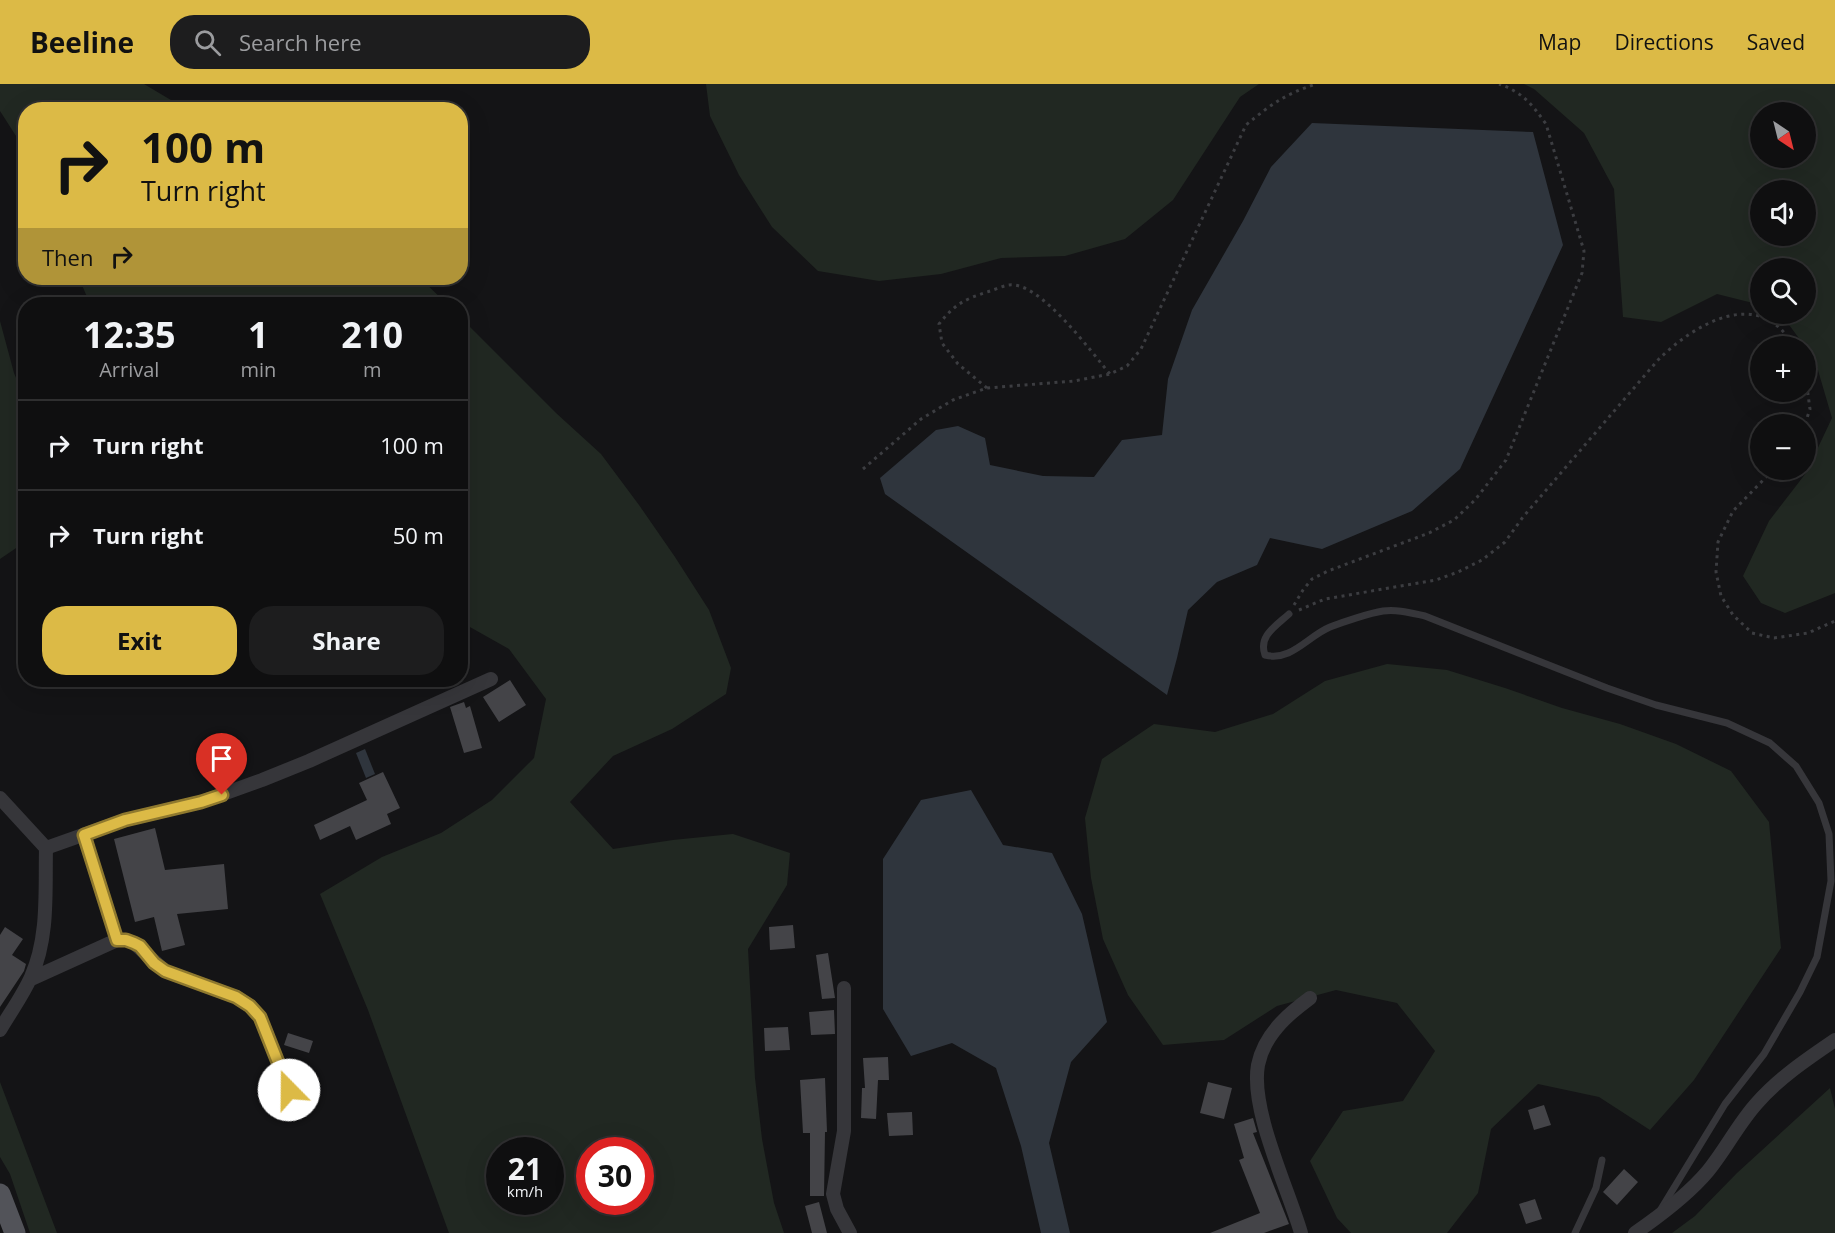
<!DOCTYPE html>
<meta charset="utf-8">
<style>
:root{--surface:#0f0f10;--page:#1d1d1e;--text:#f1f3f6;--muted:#9b9c9f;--line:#2f2f30;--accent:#dcba46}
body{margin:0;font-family:"Open Sans",sans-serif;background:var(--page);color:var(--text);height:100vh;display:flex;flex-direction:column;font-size:22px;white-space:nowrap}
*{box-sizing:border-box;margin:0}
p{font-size:20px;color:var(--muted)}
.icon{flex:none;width:33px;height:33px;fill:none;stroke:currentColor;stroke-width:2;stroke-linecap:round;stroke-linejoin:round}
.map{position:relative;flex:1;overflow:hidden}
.details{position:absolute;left:18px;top:213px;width:450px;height:390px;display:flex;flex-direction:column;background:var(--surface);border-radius:24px;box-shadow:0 6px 24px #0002,0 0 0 2px var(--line)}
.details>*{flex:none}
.hud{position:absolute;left:18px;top:18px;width:450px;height:183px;border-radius:24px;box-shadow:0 6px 24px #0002,0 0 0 2px var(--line);background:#dcba46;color:#111;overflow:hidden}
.needle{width:39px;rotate:145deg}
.fabs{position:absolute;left:1750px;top:18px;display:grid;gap:12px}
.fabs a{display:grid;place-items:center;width:66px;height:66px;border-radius:50%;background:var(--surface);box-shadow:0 6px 24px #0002,0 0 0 2px var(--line);font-size:30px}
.speed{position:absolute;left:486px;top:1053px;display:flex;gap:12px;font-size:30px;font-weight:700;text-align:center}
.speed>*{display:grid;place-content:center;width:78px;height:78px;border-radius:50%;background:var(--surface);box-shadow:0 6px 24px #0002,0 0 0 2px var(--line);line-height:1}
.speed small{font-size:15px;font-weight:400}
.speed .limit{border:9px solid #d22;background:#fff;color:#111}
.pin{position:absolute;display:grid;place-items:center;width:51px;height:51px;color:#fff;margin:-62px -26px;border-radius:50% 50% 50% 0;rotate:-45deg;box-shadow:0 0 6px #0007}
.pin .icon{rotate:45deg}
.me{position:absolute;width:66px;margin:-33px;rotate:338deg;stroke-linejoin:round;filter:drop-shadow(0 0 4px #0008)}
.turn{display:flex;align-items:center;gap:21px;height:126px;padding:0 24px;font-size:27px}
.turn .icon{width:78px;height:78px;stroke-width:2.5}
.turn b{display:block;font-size:42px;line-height:51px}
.then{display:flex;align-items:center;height:57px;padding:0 24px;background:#0003;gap:12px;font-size:22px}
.eta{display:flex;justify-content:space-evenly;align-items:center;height:102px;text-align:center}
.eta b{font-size:36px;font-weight:700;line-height:42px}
.button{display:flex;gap:12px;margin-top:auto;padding:12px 24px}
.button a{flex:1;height:69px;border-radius:24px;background:var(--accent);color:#111;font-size:24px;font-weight:700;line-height:69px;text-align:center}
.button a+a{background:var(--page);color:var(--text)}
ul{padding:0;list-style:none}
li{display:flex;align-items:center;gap:18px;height:90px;padding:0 24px;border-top:2px solid var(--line)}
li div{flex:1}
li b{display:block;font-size:22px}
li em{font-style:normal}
header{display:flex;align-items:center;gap:36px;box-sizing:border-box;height:84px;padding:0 30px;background:var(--accent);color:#111}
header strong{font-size:28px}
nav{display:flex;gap:33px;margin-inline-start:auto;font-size:21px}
.search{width:420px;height:54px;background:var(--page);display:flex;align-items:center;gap:15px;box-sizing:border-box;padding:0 21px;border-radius:24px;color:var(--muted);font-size:22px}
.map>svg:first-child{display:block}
.green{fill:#212822;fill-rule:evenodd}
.water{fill:#2f353d}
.building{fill:#444448}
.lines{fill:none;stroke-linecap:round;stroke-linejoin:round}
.path{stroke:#3c3d41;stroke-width:3;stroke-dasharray:3 4.5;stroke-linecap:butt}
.lane{stroke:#36363a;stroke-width:7}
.street{stroke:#36363a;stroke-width:14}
.primary{stroke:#525359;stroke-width:21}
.route-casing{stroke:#8f792e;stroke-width:15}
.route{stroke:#dcba46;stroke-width:10}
</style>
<header>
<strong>Beeline</strong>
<div class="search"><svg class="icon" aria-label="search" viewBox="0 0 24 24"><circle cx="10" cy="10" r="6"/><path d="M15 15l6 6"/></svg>Search here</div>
<nav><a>Map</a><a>Directions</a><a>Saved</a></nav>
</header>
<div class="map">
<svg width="1835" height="1149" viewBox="0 0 1835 1149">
<rect width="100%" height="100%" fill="#141416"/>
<path class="green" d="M0,0H144L186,25L26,26L25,66L0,27Z
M706,0H1259L1240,13L1173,116L1125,155L1065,172L1001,174L941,190L879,197L818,187L772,143L739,91L710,32Z
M1524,0H1835V509L1785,529L1761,519L1743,492L1769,437L1806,389L1832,334L1815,276L1781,230H1806V184H1761V221L1717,210L1661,238L1623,233L1614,105L1584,49L1534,5ZM1806,28V74H1761V28ZM1761,106H1806V152H1761Z
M79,194H420L447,220H90Z
M461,234L556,329L601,370L639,421L675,473L709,526L731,584L726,610L672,645L613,672L570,718L613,765L673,756L733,750L790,769L787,801L748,865L755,994L762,1055L774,1119L784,1149H449L368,926L320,810L382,773L441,749L492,716L534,674L546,615L509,565L461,538ZM500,1066H550V1118H500ZM590,1066H640V1118H590Z
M0,237L14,289L25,316V458L0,475Z
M1387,580L1447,586L1505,604L1562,624L1620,640L1676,660L1731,687L1769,738L1781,864L1694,996L1650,1046L1599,1013L1538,1000L1491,1045L1478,1109L1447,1149H1351L1337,1134L1310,1077L1343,1027L1403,1017L1435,967L1397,919L1336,906L1277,922L1224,956L1163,961L1128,911L1103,855L1091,794L1085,734L1102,675L1154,640L1215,648L1273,630L1325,597Z
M0,998L57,1149H30L10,1090L0,1073Z
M1830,1004L1835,1025V1149H1672L1695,1132L1737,1089Z"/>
<path class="water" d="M1312,39L1533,48L1563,161L1460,385L1412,427L1322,465L1270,454L1257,481L1217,498L1188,526L1177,574L1167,611L885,410L880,394L936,346L958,342L985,354L990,381L1043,392L1094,393L1122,356L1162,351L1168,295L1192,226L1243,137L1271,83Z
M365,665L375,690L366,694L356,669Z
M971,706L1003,761L1052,769L1082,830L1107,938L1071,978L1049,1059L1070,1149H1041L1021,1062L996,984L952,959L911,972L883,925V775L921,716Z"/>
<path class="building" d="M510,596L526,621L499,638L483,613Z
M464,618L466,624L470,622L482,664L464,669L450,623Z
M383,688L400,724L387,730L391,740L356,756L350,742L320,756L314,741L367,716L359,699Z
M155,744L165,786L224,780L228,825L177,830L185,861L162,867L154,833L135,838L114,755Z
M793,841L795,864L770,866L769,843Z
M5,843L23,855L12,871L26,880L24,887L0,923V851Z
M828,869L835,914L822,915L816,871Z
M834,926L835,950L811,951L809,928Z
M788,943L790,966L765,967L764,944Z
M288,949L313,957L309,969L284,961Z
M888,973L889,996H878L876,1035L861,1034L862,1004H865L863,974Z
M825,994L827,1048H825L824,1112H810V1049H803L800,996Z
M1208,998L1232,1004L1224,1035L1200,1029Z
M1544,1021L1551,1041L1534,1046L1528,1026Z
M912,1028L913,1051L889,1052L887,1029Z
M1253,1034L1257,1048L1253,1049L1289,1140L1264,1149H1210L1260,1129L1239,1076L1244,1074L1234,1040Z
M1624,1085L1638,1098L1617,1121L1603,1108Z
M1535,1115L1542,1135L1526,1140L1519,1120Z
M819,1118L827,1149H812L805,1122Z"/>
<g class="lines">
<path class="path" d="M987,304L958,280L942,259L939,240C955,220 963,216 987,208C994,206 1002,202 1009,201C1040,197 1091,268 1110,290
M1805,340L1810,325L1806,296
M863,385L921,335L953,316L987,304L1074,297L1110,290L1127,282L1141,265L1246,41C1270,21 1285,10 1316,0
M1773,386L1733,427L1718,458L1716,488L1721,512L1733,531L1752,549L1774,554L1808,549L1835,537
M1294,521L1303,506L1312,495L1328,487L1429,449L1454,436L1475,416L1506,376L1582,189L1584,167L1546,40C1532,20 1522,8 1499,0
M1299,526L1325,515L1436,496L1458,488L1482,476L1505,458L1523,433L1658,276C1694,240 1760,201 1793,262"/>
<path class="lane" d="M1289,530C1276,542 1258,552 1265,571C1291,578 1308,552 1330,543C1343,538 1370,529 1383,527C1397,525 1411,529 1425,532L1607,604L1656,621L1727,639L1770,659L1796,682L1819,719L1829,750L1831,797L1817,873L1800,908L1764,970L1725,1020L1661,1125
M1575,1149L1596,1104L1602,1076"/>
<path class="street" d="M0,714L46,764C45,807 49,853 31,893C23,911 10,929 0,946
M84,751L117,856
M46,764L125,736L201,718L262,696L309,677L491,595
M31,895L117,856H126L134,859L165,887L236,913L250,922L260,933L289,1006
M844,904V1047L833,1110L837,1125L850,1149
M1301,1149C1288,1104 1250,1026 1258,981C1264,951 1287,931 1310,914
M1635,1149C1661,1131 1688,1111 1708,1087C1726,1065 1738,1040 1757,1019C1779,994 1807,975 1835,956"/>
<path class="primary" d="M0,1110L15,1149"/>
</g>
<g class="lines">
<defs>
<path id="route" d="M222,711L201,718L125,736L84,751L117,856H126L134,859L140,862L154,879L165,887L236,913L250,922L260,933L289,1006"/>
</defs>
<use href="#route" class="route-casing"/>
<use href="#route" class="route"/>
</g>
</svg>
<div class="fabs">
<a><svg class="needle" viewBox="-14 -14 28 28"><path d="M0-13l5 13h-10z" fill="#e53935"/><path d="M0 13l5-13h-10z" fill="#9b9c9f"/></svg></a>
<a><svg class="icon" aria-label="sound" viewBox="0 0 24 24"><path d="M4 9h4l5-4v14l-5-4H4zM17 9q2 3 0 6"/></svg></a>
<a><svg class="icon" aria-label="search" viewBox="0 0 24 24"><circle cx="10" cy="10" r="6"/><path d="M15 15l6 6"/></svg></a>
<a>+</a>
<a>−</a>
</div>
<div class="speed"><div>21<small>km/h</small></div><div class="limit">30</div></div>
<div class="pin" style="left:222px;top:711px;background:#d93025"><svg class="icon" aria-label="arrive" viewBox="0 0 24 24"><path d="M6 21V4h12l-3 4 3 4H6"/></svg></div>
<svg class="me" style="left:289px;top:1006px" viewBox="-20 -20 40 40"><circle r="19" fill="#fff"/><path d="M0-13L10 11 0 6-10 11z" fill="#dcba46"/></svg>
<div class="hud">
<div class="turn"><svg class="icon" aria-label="right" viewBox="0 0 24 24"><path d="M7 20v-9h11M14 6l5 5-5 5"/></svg><div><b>100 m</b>Turn right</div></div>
<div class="then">Then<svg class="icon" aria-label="right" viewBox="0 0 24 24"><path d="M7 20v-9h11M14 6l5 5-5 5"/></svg></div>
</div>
<section class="details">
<div class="eta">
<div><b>12:35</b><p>Arrival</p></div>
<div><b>1</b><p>min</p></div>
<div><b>210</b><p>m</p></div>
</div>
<ul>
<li><svg class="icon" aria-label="right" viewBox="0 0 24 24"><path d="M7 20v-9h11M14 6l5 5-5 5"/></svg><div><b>Turn right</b></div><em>100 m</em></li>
<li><svg class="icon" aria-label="right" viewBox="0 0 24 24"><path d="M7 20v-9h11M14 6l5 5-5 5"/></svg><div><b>Turn right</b></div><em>50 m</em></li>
</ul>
<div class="button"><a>Exit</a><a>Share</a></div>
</section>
</div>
